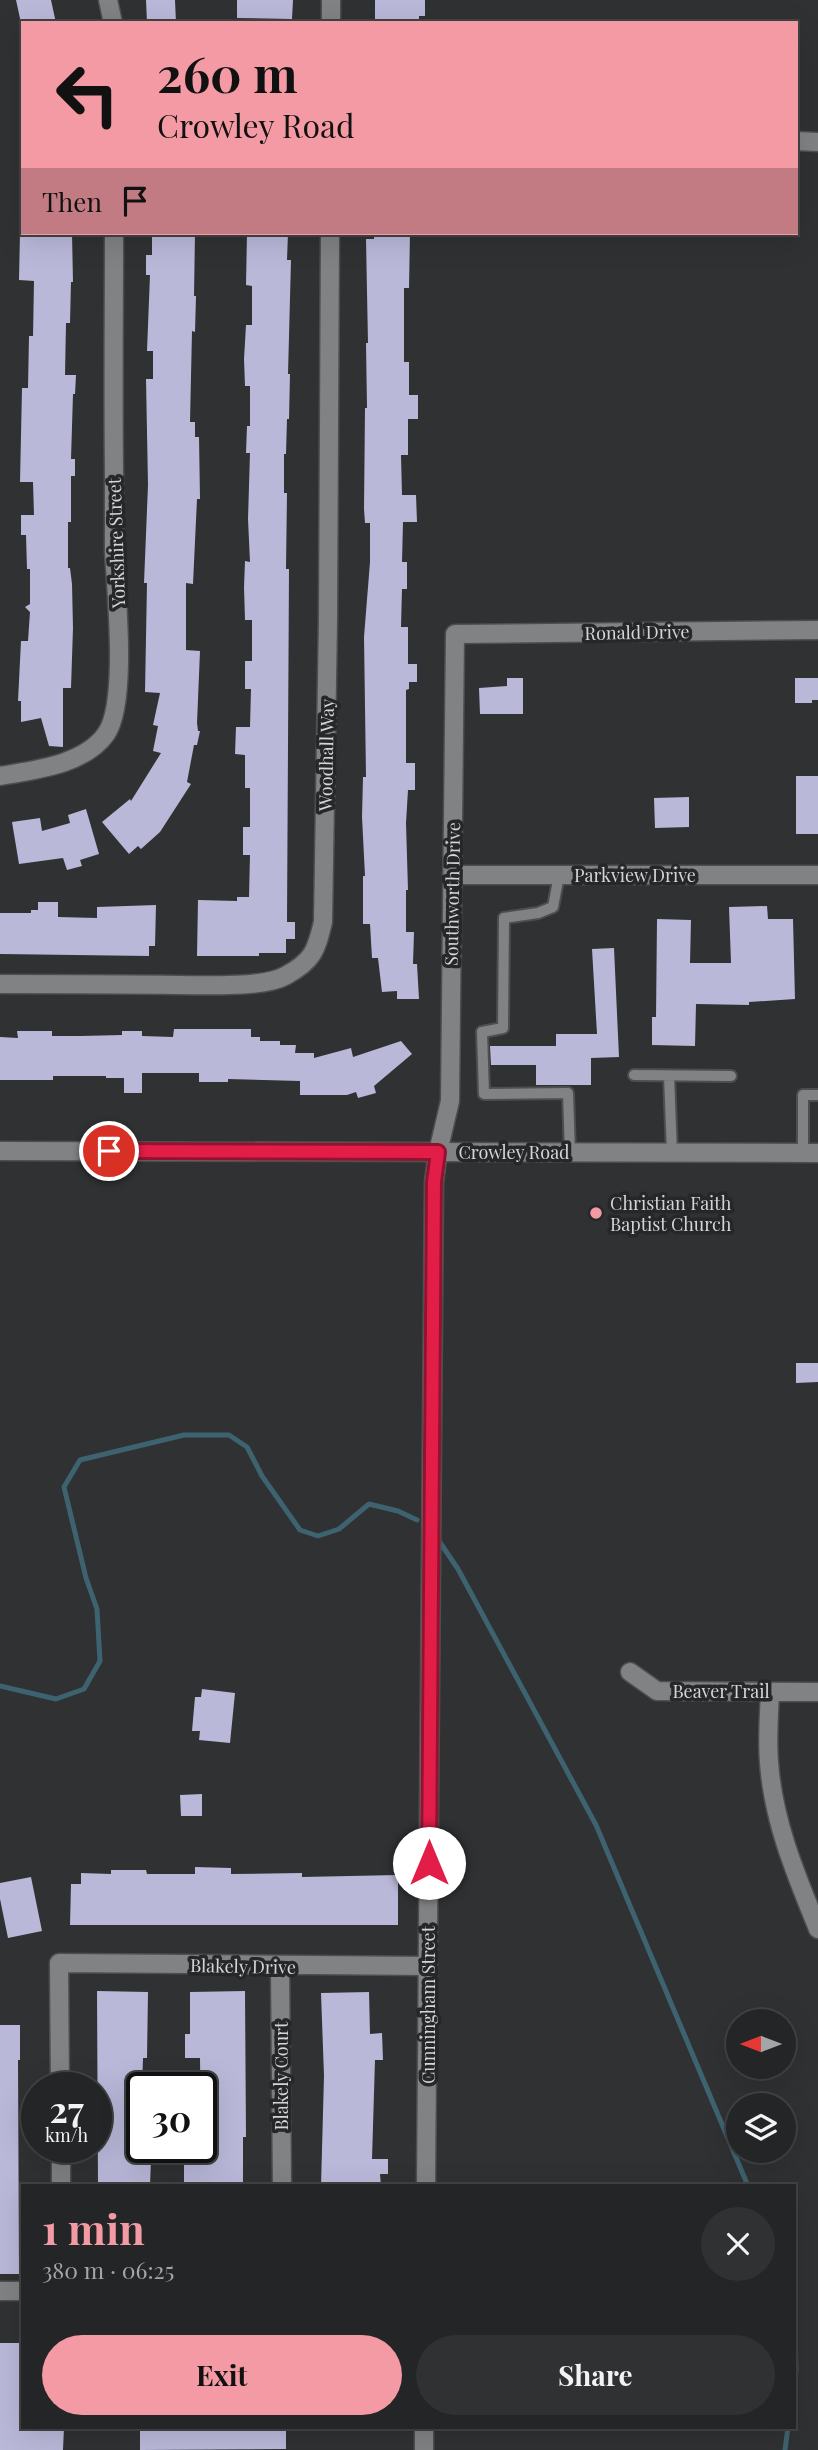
<!DOCTYPE html>
<meta charset="utf-8">
<style>
:root{--surface:#242526;--page:#303132;--text:#f1f3f6;--muted:#a3a5a7;--line:#414243;--accent:#f49aa4}
body{margin:0;font-family:"Playfair Display",serif;background:var(--page);color:var(--text);height:100vh;display:flex;flex-direction:column;font-size:26px;white-space:nowrap}
*{box-sizing:border-box;margin:0}
p{font-size:23px;color:var(--muted)}
.icon{flex:none;width:38px;height:38px;fill:none;stroke:currentColor;stroke-width:2;stroke-linecap:round;stroke-linejoin:round}
.map{position:relative;flex:1;overflow:hidden}
.details{position:absolute;left:21px;top:2184px;width:775px;height:245px;display:flex;flex-direction:column;background:var(--surface);border-radius:0px;box-shadow:0 7px 28px #0002,0 0 0 2px var(--line)}
.details>*{flex:none}
.guide{position:absolute;left:21px;top:21px;width:777px;height:214px;border-radius:0px;box-shadow:0 7px 28px #0002,0 0 0 2px var(--line);background:#f49aa4;color:#111;overflow:hidden}
.needle{width:46px;rotate:270deg}
.buttons{position:absolute;left:726px;top:2009px;display:grid;gap:14px}
.buttons a{display:grid;place-items:center;width:70px;height:70px;border-radius:50%;background:var(--surface);box-shadow:0 7px 28px #0002,0 0 0 2px var(--line);font-size:35px}
.speed{position:absolute;left:21px;top:2072px;display:flex;gap:14px;font-size:35px;font-weight:700;text-align:center}
.speed>*{display:grid;place-content:center;width:91px;height:91px;border-radius:50%;background:var(--surface);box-shadow:0 7px 28px #0002,0 0 0 2px var(--line);line-height:1}
.speed small{font-size:18px;font-weight:400}
.speed .limit{border:4px solid #111;border-radius:10px;background:#fff;color:#111}
.pin{position:absolute;display:grid;place-items:center;width:60px;height:60px;color:#fff;margin:-30px;border:4px solid #fff;border-radius:50%;box-shadow:0 2px 7px #0007}
.me{position:absolute;width:77px;margin:-38px;rotate:0deg;stroke-linejoin:round;filter:drop-shadow(0 0 5px #0008)}
.turn{display:flex;align-items:center;gap:24px;height:147px;padding:0 21px;font-size:32px}
.turn .icon{width:91px;height:91px;stroke-width:2.5}
.turn b{display:block;font-size:49px;line-height:60px}
.then{display:flex;align-items:center;height:66px;padding:0 21px;background:#0003;gap:14px;font-size:26px}
.round{display:grid;place-items:center;flex:none;width:74px;height:74px;border-radius:37px;background:var(--page)}
.overview{display:flex;align-items:center;justify-content:space-between;height:119px;padding:0 21px}
h1{font-size:42px;font-weight:700;line-height:52px;color:var(--accent)}
.cta{display:flex;gap:14px;margin-top:auto;padding:14px 21px}
.cta a{flex:1;height:80px;border-radius:42px;background:var(--accent);color:#111;font-size:28px;font-weight:700;line-height:80px;text-align:center}
.cta a+a{background:var(--page);color:var(--text)}
.map>svg:first-child{display:block}
.lines{fill:none;stroke-linecap:round;stroke-linejoin:round}
.stream{stroke:#3e6370;stroke-width:5}
.building{fill:#b9b8d9}
.service-casing{stroke:#4d4e50;stroke-width:14}
.minor-casing{stroke:#4d4e50;stroke-width:21}
.secondary-casing{stroke:#4d4e50;stroke-width:21}
.service{stroke:#808284;stroke-width:10}
.minor{stroke:#808284;stroke-width:18}
.secondary{stroke:#808284;stroke-width:18}
.route-casing{stroke:#92132f;stroke-width:18}
.route{stroke:#e11d48;stroke-width:12}
.poi-dot{fill:#f49aa4;stroke:#262729;stroke-width:2.5}
.labels{text-anchor:middle;dominant-baseline:central;stroke-width:7;stroke-linejoin:round;paint-order:stroke}
.street-label{font-size:18px;fill:#d4d5d7;stroke:#262729}
.poi-label{font-size:18px;fill:#d4d5d7;stroke:#262729;text-anchor:start}
</style>
<div class="map">
<svg width="818" height="2450" viewBox="0 0 818 2450">
<rect width="100%" height="100%" fill="#303133"/>
<g class="lines">
<path class="stream" d="M439,1541L458,1569L596,1825L748,2186
M0,1686L56,1699L84,1689L100,1661L97,1609L86,1578L64,1487L80,1460L184,1435H229L247,1447L262,1476L300,1530L318,1536L339,1529L369,1504L398,1511L417,1520
M794,2309L796,2370L794,2384
M785,2450L788,2427"/>
</g>
<path class="building" d="M16,0H51L56,23H21Z
M146,0H175L176,23H147Z
M237,0H293L292,19L237,18Z
M375,0H425V16H419V19H375Z
M20,233H72L73,282H71L70,323H66L65,375H76L75,394H73L71,459H75V476H71V522H68V568H70L72,584L73,628L71,688H63V747L49,746L41,718L21,722V701H18L21,641H28L30,612L25,607L30,604V569H27L26,535H21V515H34L33,482H20L22,388H28L29,336H33L34,281L19,280Z
M152,233H195L194,296H196L195,332L192,331L190,422H195V437H199L200,499H197L193,584L186,583V650L200,651L197,723L198,731H200L197,745H194L187,782L191,784L160,832L141,849L138,846L129,854L102,822L130,799L131,801L161,753L153,751L158,726L153,725L160,693L145,692L147,583H144L148,485L146,379H153V351H147L150,275H146V255H152Z
M247,233H288L287,260H291L288,374H290L289,419H287L286,454H284V493H287L286,569H289L287,922H295V939H286V953H259V956H197L198,900L237,901V897H249L250,855H243V827H250V788H245V755L235,754L236,727H250L251,689H245V661H252V620H245L244,587L245,561L250,562L248,519L250,453H246L247,426H250V386H245L244,359L246,325H252V286L246,285Z
M374,233H410L409,288H404V362H409V395H418V419H408V455H401L402,495H416L417,522H403L402,562H407V589H402L401,627H408V664H417V682H409V689L406,690V763H415V790H408L406,823L408,890H406V932H414L413,964H417L419,999H397V991L382,992L378,958H372L370,924H363V876H365L362,817L363,777H366L364,637L370,562V523H365L364,509L365,408H367L366,343H368L366,239H374Z
M507,678H523V714H480L479,688L507,686Z
M795,678H818V700H812V703H795Z
M796,776H818V834H796Z
M689,797V827L655,828L654,798Z
M86,809L99,854L80,860L82,866L67,870L63,858L19,864L12,822L40,818L42,831L70,823L68,815Z
M38,902H58V917L97,918V907L156,905L155,946H149V956L0,954V913H31V910H38Z
M767,906L768,919H793L795,999L749,1002V1005L696,1004L695,1046L652,1045V1017H656L657,919L691,920L690,963H731L729,907Z
M614,948L619,1057L591,1058V1085H536V1065H491L490,1046H556V1034H597L592,949Z
M174,1029H251V1037H260V1041H280V1045H296L295,1053H314V1058L351,1048L353,1057L401,1041L412,1054L374,1086L376,1093L358,1098L356,1092L347,1095H300V1081L228,1079V1082H199V1073H142V1093H124V1078H106V1076H53V1080H0V1037L18,1038L17,1031H52V1036H81L122,1035V1031H142V1036L173,1037Z
M796,1363H818V1382L796,1383Z
M202,1689L235,1693L230,1743L199,1740L200,1731H192L195,1697H201Z
M202,1794V1816H181L180,1795Z
M195,1867L231,1868V1874L302,1873V1877L398,1875V1925H70L71,1884H81V1873L111,1874V1870H146L147,1874H195Z
M31,1877L42,1931L8,1938L0,1899V1883Z
M97,1991L148,1992L147,2058H143L142,2088V2147H146V2159H151L150,2186H98Z
M245,1991L246,2137H243V2186H184V2159H189V2147H201L200,2058H185V2034H190V1992Z
M369,1992L370,2034L382,2033L383,2060H375L372,2159H388V2174H380L381,2186H321L324,2076L321,1993Z
M0,2025H20V2060H18L19,2274H0Z
M0,2343H23V2427H64L63,2450H0Z
M140,2427H286V2449L140,2450Z"/>
<g class="lines">
<defs>
<path id="service" d="M559,875L553,907L538,913L504,918L503,1028L482,1032L484,1094L568,1093L570,1153
M634,1075L731,1076
M669,1076L672,1153
M803,1153V1095H818"/>
<path id="minor" d="M108,0L113,23
M331,23V0
M796,141L818,142
M0,776C34,770 84,765 106,734C128,703 116,590 114,551C114,524 114,498 114,471C113,392 114,312 114,233
M452,875H818
M0,984C59,984 119,984 178,985C205,985 263,988 285,976C313,961 316,951 323,922L328,619L330,233
M630,1672L657,1691L818,1692
M770,1692C769,1715 767,1739 769,1762C773,1821 796,1875 818,1929
M280,1966L282,2186
M60,2088L59,1963L428,1966
M61,2147V2186
M426,2186L434,1182L438,1152L450,1101L455,634L818,630
M0,2291H23
M424,2450V2427"/>
<path id="secondary" d="M0,1151L818,1153"/>
</defs>
<use href="#service" class="service-casing"/>
<use href="#minor" class="minor-casing"/>
<use href="#secondary" class="secondary-casing"/>
<use href="#service" class="service"/>
<use href="#minor" class="minor"/>
<use href="#secondary" class="secondary"/>
</g>
<g class="lines">
<defs>
<path id="route" d="M109,1151L438,1152L434,1182L429,1863"/>
</defs>
<use href="#route" class="route-casing"/>
<use href="#route" class="route"/>
</g>
<circle class="poi-dot" cx="596" cy="1213" r="7"/>
<g class="labels">
<g class="street-label">
<text transform="translate(116 543) rotate(-92)">Yorkshire Street</text>
<text transform="translate(637 632) rotate(-1)">Ronald Drive</text>
<text transform="translate(326 755) rotate(-89)">Woodhall Way</text>
<text x="635" y="875">Parkview Drive</text>
<text transform="translate(452 894) rotate(-89)">Southworth Drive</text>
<text x="514" y="1152">Crowley Road</text>
<text x="721" y="1691">Beaver Trail</text>
<text transform="translate(243 1966) rotate(1)">Blakely Drive</text>
<text transform="translate(428 2005) rotate(-90)">Cunningham Street</text>
<text transform="translate(281 2076) rotate(-90)">Blakely Court</text>
</g>
<g class="poi-label">
<text x="610" y="1203">Christian Faith<tspan x="610" dy="21">Baptist Church</tspan></text>
</g>
</g>
</svg>
<div class="buttons">
<a><svg class="needle" viewBox="-14 -14 28 28"><path d="M0-13l5 13h-10z" fill="#e53935"/><path d="M0 13l5-13h-10z" fill="#a3a5a7"/></svg></a>
<a><svg class="icon" aria-label="layers" viewBox="0 0 24 24"><path d="M12 4l9 5-9 5-9-5zM3 14l9 5 9-5"/></svg></a>
</div>
<div class="speed"><div>27<small>km/h</small></div><div class="limit">30</div></div>
<div class="pin" style="left:109px;top:1151px;background:#d93025"><svg class="icon" aria-label="arrive" viewBox="0 0 24 24"><path d="M6 21V4h12l-3 4 3 4H6"/></svg></div>
<svg class="me" style="left:429px;top:1863px" viewBox="-20 -20 40 40"><circle r="19" fill="#fff"/><path d="M0-13L10 11 0 6-10 11z" fill="#e11d48"/></svg>
<div class="guide">
<div class="turn"><svg class="icon" aria-label="left" viewBox="0 0 24 24"><path d="M17 20v-9H6M10 6l-5 5 5 5"/></svg><div><b>260 m</b>Crowley Road</div></div>
<div class="then">Then<svg class="icon" aria-label="arrive" viewBox="0 0 24 24"><path d="M6 21V4h12l-3 4 3 4H6"/></svg></div>
</div>
<section class="details">
<div class="overview"><div><h1>1 min</h1><p>380 m · 06:25</p></div><a class="round"><svg class="icon" aria-label="close" viewBox="0 0 24 24"><path d="M6 6l12 12M18 6L6 18"/></svg></a></div>
<div class="cta"><a>Exit</a><a>Share</a></div>
</section>
</div>
